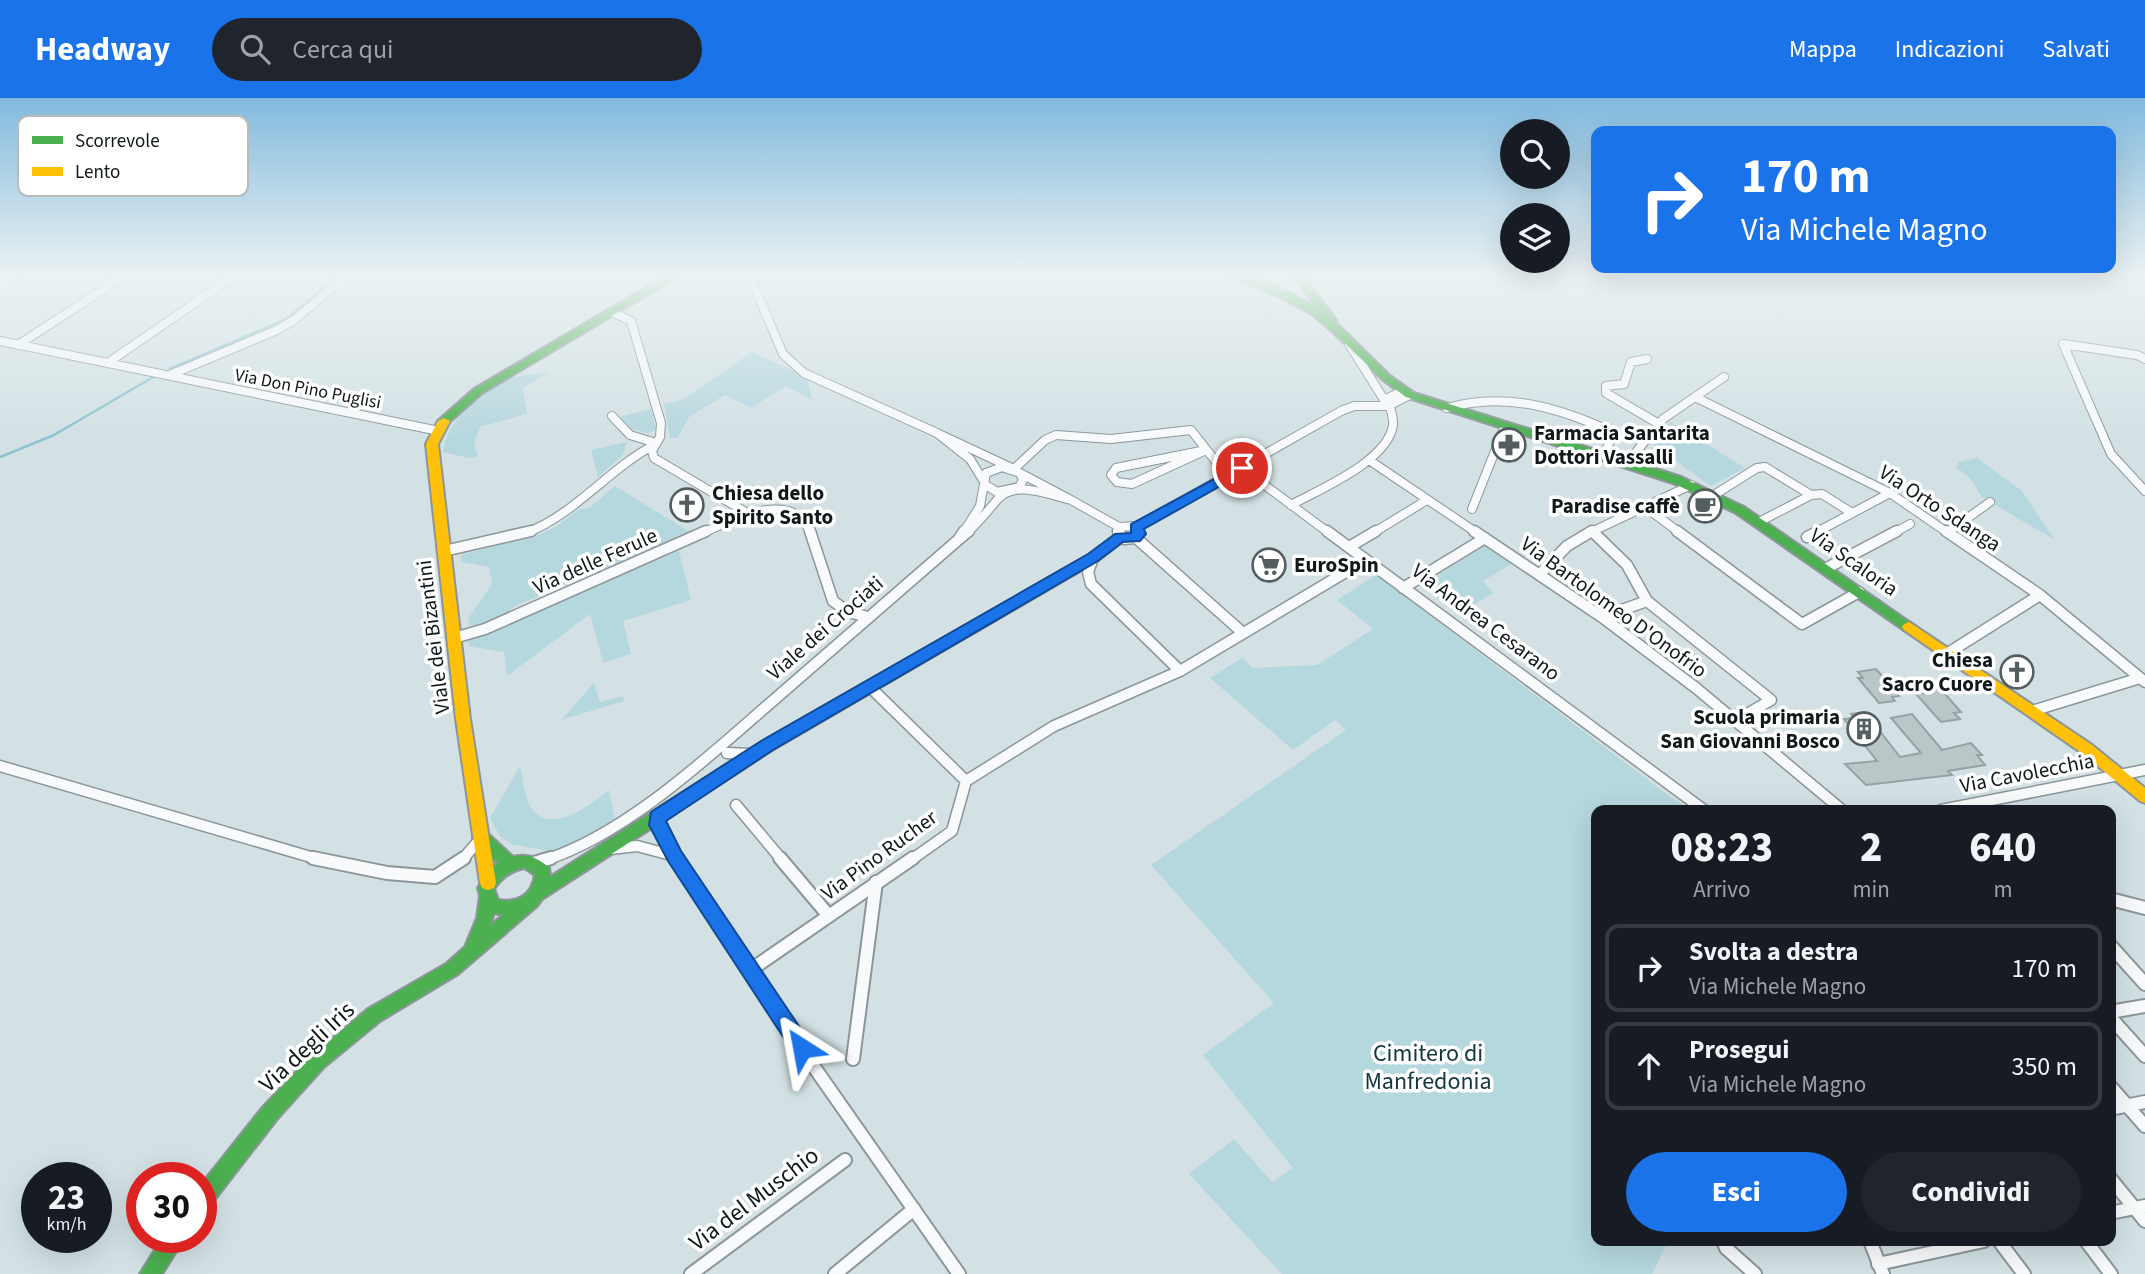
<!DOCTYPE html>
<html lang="it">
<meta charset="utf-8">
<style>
:root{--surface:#171b24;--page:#20242c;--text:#f1f3f6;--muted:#9ea1a6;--line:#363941;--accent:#1a73e8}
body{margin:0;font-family:"Source Sans 3",sans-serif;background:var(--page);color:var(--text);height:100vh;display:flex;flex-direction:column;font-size:26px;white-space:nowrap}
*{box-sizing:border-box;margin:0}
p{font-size:23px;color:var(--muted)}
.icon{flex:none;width:38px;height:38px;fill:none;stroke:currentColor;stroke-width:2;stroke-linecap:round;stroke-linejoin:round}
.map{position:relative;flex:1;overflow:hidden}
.drawer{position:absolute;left:1591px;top:707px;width:525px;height:441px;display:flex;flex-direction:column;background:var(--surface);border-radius:14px;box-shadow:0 7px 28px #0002}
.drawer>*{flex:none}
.banner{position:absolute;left:1591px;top:28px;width:525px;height:147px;border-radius:14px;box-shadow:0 7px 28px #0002;background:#1a73e8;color:#fff;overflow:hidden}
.controls{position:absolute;left:1500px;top:21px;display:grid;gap:14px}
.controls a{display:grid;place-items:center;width:70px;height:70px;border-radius:50%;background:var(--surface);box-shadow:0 7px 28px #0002;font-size:35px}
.speed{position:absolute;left:21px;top:1064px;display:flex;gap:14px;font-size:35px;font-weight:700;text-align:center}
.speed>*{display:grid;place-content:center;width:91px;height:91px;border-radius:50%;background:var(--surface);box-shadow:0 7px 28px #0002;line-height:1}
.speed small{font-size:18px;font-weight:400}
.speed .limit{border:10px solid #d22;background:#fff;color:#111}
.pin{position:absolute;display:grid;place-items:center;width:60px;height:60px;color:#fff;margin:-30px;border:4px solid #fff;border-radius:50%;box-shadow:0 2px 7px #0007}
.me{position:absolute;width:77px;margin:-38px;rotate:326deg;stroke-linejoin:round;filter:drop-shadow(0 0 5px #0008)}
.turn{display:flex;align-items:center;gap:24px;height:147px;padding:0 35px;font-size:32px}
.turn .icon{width:91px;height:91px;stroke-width:2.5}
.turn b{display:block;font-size:49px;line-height:60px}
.eta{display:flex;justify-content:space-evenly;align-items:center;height:119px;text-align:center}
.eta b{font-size:42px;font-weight:800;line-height:49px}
.primary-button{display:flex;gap:14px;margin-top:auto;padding:14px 35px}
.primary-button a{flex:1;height:80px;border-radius:42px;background:var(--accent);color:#fff;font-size:28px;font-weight:800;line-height:80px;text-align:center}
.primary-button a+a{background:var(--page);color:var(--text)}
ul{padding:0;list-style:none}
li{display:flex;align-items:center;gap:21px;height:88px;margin:0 14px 10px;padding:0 21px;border:4px solid var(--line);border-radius:14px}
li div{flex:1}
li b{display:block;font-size:26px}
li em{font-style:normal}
header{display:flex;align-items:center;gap:42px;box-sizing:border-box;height:98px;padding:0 35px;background:var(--accent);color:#fff}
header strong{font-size:33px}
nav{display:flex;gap:38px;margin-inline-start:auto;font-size:24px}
.search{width:490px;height:63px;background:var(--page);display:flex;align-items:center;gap:18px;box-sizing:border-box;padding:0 24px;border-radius:38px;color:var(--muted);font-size:26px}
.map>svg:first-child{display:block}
.green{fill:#b5d7de}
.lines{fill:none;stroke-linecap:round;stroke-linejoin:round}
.stream{stroke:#8ac3ce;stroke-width:2.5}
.building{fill:#bbc6c8;stroke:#96a1a4;stroke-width:2}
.street-far2-casing{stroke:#8c9699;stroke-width:10}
.street-far1-casing{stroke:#8c9699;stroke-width:13}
.street-casing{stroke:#8c9699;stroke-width:16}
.fast-casing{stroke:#8c9699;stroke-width:4}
.slow-casing{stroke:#8c9699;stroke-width:4}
.street-far2{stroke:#f8fafb;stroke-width:8}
.street-far1{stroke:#f8fafb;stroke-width:10}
.street{stroke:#f8fafb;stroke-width:12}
.fast{fill:#4caf50;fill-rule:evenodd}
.slow{fill:#ffc107;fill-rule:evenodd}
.route{fill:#1a73e8;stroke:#114b97;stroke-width:2}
.labels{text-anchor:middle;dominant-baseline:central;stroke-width:7;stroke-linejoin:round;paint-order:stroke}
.far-street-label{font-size:18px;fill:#10181a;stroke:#fff}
.poi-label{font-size:21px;font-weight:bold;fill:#10181a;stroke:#fff;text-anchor:start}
.street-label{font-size:21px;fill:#10181a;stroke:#fff}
.near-street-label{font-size:24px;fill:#10181a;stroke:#fff}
.near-park-label{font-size:24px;fill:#12373d;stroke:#fff}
.key{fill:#fff;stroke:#b7baba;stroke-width:2}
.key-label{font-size:19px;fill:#10181a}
</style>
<header>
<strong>Headway</strong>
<div class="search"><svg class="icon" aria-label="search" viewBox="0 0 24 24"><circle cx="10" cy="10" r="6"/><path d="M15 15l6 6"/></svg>Cerca qui</div>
<nav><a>Mappa</a><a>Indicazioni</a><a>Salvati</a></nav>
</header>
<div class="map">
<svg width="2145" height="1176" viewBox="0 0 2145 1176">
<rect width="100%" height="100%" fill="#d3e1e4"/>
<path class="green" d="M752,254L807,279L812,302L786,288L751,310L725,297L689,319L677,340H670L664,306L684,301Z
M549,274L523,290L527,316L480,329L474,345L478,358L469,360L443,354C446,327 476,294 500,283C515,277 534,277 549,274Z
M651,311L656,331L648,335L630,331L621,318Z
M1671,324L1745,370L1711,388L1653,347Z
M627,344L623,357L598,379L591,352Z
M1977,360L2021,392L2055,442L1982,399L1970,380L1956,369L1959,364Z
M615,388L693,436L604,475L598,472L511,510L507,519L478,529L470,527L468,521L492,486L489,469L461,464V457L537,437L556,429L579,411L589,410Z
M1486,447L1513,465L1483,483L1493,495L1459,516L1422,487Z
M679,453L691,502L623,523L631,556L603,565L590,516L507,578L504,554L469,548L468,541Z
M1376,477L1688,712H1596V1143H1668L1652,1176H1282L1189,1076L1234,1041L1272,1084L1293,1070L1203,957L1274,905L1151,767L1346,632L1335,622L1293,652L1210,580L1242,560L1253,570L1317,567L1373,531L1337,502Z
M594,585L600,604L623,598L624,603L561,622Z
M520,668C523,680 524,696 529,706C548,741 590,707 609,692L615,723L574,748L550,753L511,746L500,738L490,720Z"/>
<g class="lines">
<path class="stream" d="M170,271L286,221L341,176
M0,359L54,337L155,278"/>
</g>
<path class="building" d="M1876,571L1899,598L1892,599L1895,603L1879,605L1858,580H1863L1858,574Z
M1938,588L1961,614L1954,615L1960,621L1941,624L1916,596L1923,595L1920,591Z
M1865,614L1900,659L1921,655L1891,620L1912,616L1942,652L1971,645L1982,657H1977L1985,667L1948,673L1952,677L1866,687L1845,666L1877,663L1844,621L1854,620L1851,616Z"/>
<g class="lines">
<defs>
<path id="street-far2" d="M749,176L783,256L804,275L937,335
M0,187L17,176
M612,214L631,223L661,325L660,339L652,353L654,360L749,416
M0,243L439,333
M1349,246L1388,308
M2063,246L2111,356L2145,393
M2063,246L2137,257L2145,261
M18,247L127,176
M1647,261L1631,264L1624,286L1606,288V295L1659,326
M109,264L237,176
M172,276L277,232L294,222L349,176
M1695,299L1890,395L1948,435
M1447,310C1505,293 1561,310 1614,335L1606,352L1630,361
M612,318L630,337L656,345
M1206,352L1132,386L1117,384L1111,377L1116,370Z
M1369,362L1477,435
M1628,364L1663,321L1724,279
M1002,369L1020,375L1023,382L1019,389L997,394L984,386L986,375Z
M1242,370L1329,435
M983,382L970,361L937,335L1014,371L1045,342L1056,337L1111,341L1191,332L1228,379
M1714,397L1757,370L1765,369L1811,397L1822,396L1852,415
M1071,402L1119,429
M1291,407C1320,391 1388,363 1393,327C1394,318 1389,309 1388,300L1402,293
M1644,408L1680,435
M1472,411L1505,328
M1759,424L1811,397
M1119,429L1134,428L1137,435
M1136,429L1341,313L1354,308H1388L1410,297
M1948,434L1990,404
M526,435C576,416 609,370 656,346
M703,435C732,421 795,390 810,435
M963,435L980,408L984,386
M967,435C980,423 986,415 997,402C1013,381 1050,397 1071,402L1020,375
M1117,435L1119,429
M1373,435L1427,402
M1589,435L1691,387
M1815,435L1890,395
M1894,435L1910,426"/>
<path id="street-far1" d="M810,433L833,503L848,514L868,519
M964,433L958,442L969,433
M1118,433L1124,441L1135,440L1136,433
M1327,433L1704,712
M1474,433L1602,519L1696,590L1842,712
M1592,433L1627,467L1647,503L1771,602L1735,623
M1677,433L1802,526L1859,494
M1946,433L2040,497L2145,584
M1135,439L1243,535
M1807,439L1819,433
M1349,449L1376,433
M444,453L531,433
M1093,460L1088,474L1091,486L1180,573
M1827,470L1897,433
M1539,477L1567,448L1592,433
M1403,490L1485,440
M1602,519L1647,503
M454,540L485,531L706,433
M1948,555L2040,497
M870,589L966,683L952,733L911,762
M2032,613L2140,580
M727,655L751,656
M0,668L321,762
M966,683L1054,628L1180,573L1366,462
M736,707L782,762
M1941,712L2145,672
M658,719L678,762
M610,751L637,748L675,758
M462,762L481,740
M545,762C624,737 706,661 768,607C831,552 895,497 958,442"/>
<path id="street" d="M313,760L387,775L435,779L464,760
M677,760L793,939L959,1176
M780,760L829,818
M534,765L551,760
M2110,801L2145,810
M2110,847L2145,886
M749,873L913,760
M2110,914L2145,908
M2110,919L2145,958
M853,961L876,784
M2110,988L2145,1028
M2110,1011L2145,1004
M2110,1080L2145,1123
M2110,1115L2145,1108
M1723,1143L1726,1150L1755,1176
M1870,1143L1883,1176
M1999,1143L2024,1176
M2086,1143L2111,1176
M1878,1166L1984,1143
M691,1176L845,1062
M835,1176L914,1111"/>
<path id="fast" d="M669,176H682L482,295L448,325H440L438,323L474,291Z
M1221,176C1255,176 1289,193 1317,210L1292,176H1302L1336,222L1335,224L1390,278L1414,295L1681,379L1744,409L1916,529L1914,532H1904L1736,415L1673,385L1406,299L1383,282L1332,233L1310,215L1274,196Z
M1120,435L1126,439L1124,442L1097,463L772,652L542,801L537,808L458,876L380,923L324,969L277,1021L208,1110L201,1113V1087L263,1009L312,957L368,911L446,866L465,849L477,820L480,798L478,790L488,774L498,765L475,745L473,740L475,735L481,733L487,735L513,759C529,755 536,760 549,769L550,779L762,644L1089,457ZM525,770L535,777C532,798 517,805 498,802L494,791C502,779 511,772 525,770ZM494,815L503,817L490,828Z
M163,1139H185L162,1176H140Z"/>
<path id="slow" d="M444,320L450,323L438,346L470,621L496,785L494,790L488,792L482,790L480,785L456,621L426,346L438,323Z
M1909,524L2092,647L2145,690V705L2140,703L2082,655L1904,532L1902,529L1904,526Z"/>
</defs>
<use href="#street-far2" class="street-far2-casing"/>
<use href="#street-far1" class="street-far1-casing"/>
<use href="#street" class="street-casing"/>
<use href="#fast" class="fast-casing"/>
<use href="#slow" class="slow-casing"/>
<use href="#street-far2" class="street-far2"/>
<use href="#street-far1" class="street-far1"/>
<use href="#street" class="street"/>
<use href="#fast" class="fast"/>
<use href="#slow" class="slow"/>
</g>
<linearGradient id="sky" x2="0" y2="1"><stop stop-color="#82bade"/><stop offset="0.52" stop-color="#ebf2f3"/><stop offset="1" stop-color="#ebf2f3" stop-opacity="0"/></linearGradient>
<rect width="2145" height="341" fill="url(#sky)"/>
<path class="route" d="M1242,366L1249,370L1247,373L1144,431L1146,436L1140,443L1123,444L1098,463L773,652L666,723L681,753L809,943L812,950L809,957L802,960L795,957L668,763L649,727L651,714L761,643L1088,456L1115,436L1131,435V426Z"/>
<defs>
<symbol id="pharmacy-ring" viewBox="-11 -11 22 22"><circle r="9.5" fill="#fff" stroke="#545e61" stroke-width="1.5"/><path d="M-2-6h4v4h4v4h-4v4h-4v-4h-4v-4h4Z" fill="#545e61"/></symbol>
<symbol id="church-ring" viewBox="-11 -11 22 22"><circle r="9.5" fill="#fff" stroke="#545e61" stroke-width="1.5"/><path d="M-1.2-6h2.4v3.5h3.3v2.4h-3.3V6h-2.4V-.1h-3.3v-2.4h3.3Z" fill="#545e61"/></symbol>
<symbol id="cafe-ring" viewBox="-11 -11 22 22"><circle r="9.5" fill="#fff" stroke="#545e61" stroke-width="1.5"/><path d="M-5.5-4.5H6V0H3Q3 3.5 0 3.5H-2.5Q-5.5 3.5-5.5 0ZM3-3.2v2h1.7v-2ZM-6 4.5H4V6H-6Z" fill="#545e61"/></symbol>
<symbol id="supermarket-ring" viewBox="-11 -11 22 22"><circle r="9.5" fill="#fff" stroke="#545e61" stroke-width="1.5"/><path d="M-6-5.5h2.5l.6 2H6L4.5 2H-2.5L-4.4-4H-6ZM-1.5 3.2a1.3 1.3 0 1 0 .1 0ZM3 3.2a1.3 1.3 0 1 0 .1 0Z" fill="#545e61"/></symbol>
<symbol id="building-ring" viewBox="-11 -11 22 22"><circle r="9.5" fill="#fff" stroke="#545e61" stroke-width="1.5"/><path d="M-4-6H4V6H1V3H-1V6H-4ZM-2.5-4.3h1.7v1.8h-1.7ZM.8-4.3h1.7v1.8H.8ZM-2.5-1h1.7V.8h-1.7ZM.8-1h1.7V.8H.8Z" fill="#545e61"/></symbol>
</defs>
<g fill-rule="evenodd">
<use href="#pharmacy-ring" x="1490" y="328" width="38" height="38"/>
<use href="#church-ring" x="668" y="388" width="38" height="38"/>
<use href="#cafe-ring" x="1686" y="389" width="38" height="38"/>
<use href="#supermarket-ring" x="1250" y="448" width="38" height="38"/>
<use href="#church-ring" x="1998" y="555" width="38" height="38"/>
<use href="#building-ring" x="1845" y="612" width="38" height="38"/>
</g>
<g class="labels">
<g class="far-street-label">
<text transform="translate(308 291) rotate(11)">Via Don Pino Puglisi</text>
</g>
<g class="poi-label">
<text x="1534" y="335">Farmacia Santarita<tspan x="1534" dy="24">Dottori Vassalli</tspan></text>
<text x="712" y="395">Chiesa dello<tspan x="712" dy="24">Spirito Santo</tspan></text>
<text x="1680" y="408" text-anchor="end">Paradise caffè</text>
<text x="1294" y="467">EuroSpin</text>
<text x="1993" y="562" text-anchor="end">Chiesa<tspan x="1993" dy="24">Sacro Cuore</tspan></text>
<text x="1840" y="619" text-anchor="end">Scuola primaria<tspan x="1840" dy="24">San Giovanni Bosco</tspan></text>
</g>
<g class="street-label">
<text transform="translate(1940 410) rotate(33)">Via Orto Sdanga</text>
<text transform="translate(595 463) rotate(-24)">Via delle Ferule</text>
<text transform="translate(1854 464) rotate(35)">Via Scaloria</text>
<text transform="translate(1614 509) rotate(36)">Via Bartolomeo D'Onofrio</text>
<text transform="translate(1486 524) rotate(37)">Via Andrea Cesarano</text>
<text transform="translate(825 530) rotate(-41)">Viale dei Crociati</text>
<text transform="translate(433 539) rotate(-97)">Viale dei Bizantini</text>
<text transform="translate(2027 675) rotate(-11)">Via Cavolecchia</text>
<text transform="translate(879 757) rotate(-36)">Via Pino Rucher</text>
</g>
<g class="near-street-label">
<text transform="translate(307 949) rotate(-43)">Via degli Iris</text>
<text transform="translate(754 1101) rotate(-37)">Via del Muschio</text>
</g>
<g class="near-park-label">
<text x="1428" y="955">Cimitero di<tspan x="1428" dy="28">Manfredonia</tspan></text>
</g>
</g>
<rect x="18" y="18" width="230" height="80" rx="10" class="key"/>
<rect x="32" y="38" width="31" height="8" fill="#4caf50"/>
<rect x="32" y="69" width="31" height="9" fill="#ffc107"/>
<g class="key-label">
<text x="75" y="49">Scorrevole</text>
<text x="75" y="80">Lento</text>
</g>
</svg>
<div class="controls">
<a><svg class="icon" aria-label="search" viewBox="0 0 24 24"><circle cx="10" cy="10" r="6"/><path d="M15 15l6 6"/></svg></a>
<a><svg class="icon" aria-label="layers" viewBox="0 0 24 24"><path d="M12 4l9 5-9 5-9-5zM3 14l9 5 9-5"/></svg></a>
</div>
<div class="speed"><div>23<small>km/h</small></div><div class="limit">30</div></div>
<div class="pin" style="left:1242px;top:370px;background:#d93025"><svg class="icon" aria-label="arrive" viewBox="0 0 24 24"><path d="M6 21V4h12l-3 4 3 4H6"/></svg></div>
<svg class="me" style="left:802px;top:950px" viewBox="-20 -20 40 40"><path d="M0-17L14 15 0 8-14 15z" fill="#1a73e8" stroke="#fff" stroke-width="4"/></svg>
<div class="banner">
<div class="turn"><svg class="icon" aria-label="right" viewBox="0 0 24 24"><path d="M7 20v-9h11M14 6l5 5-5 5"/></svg><div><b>170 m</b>Via Michele Magno</div></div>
</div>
<section class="drawer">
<div class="eta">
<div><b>08:23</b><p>Arrivo</p></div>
<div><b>2</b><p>min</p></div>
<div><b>640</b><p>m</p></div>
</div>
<ul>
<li><svg class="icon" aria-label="right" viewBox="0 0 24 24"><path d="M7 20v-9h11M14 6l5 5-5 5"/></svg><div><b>Svolta a destra</b><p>Via Michele Magno</p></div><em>170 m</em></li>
<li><svg class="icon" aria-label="ahead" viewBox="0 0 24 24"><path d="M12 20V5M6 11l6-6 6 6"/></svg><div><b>Prosegui</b><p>Via Michele Magno</p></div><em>350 m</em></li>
</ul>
<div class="primary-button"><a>Esci</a><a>Condividi</a></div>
</section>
</div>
